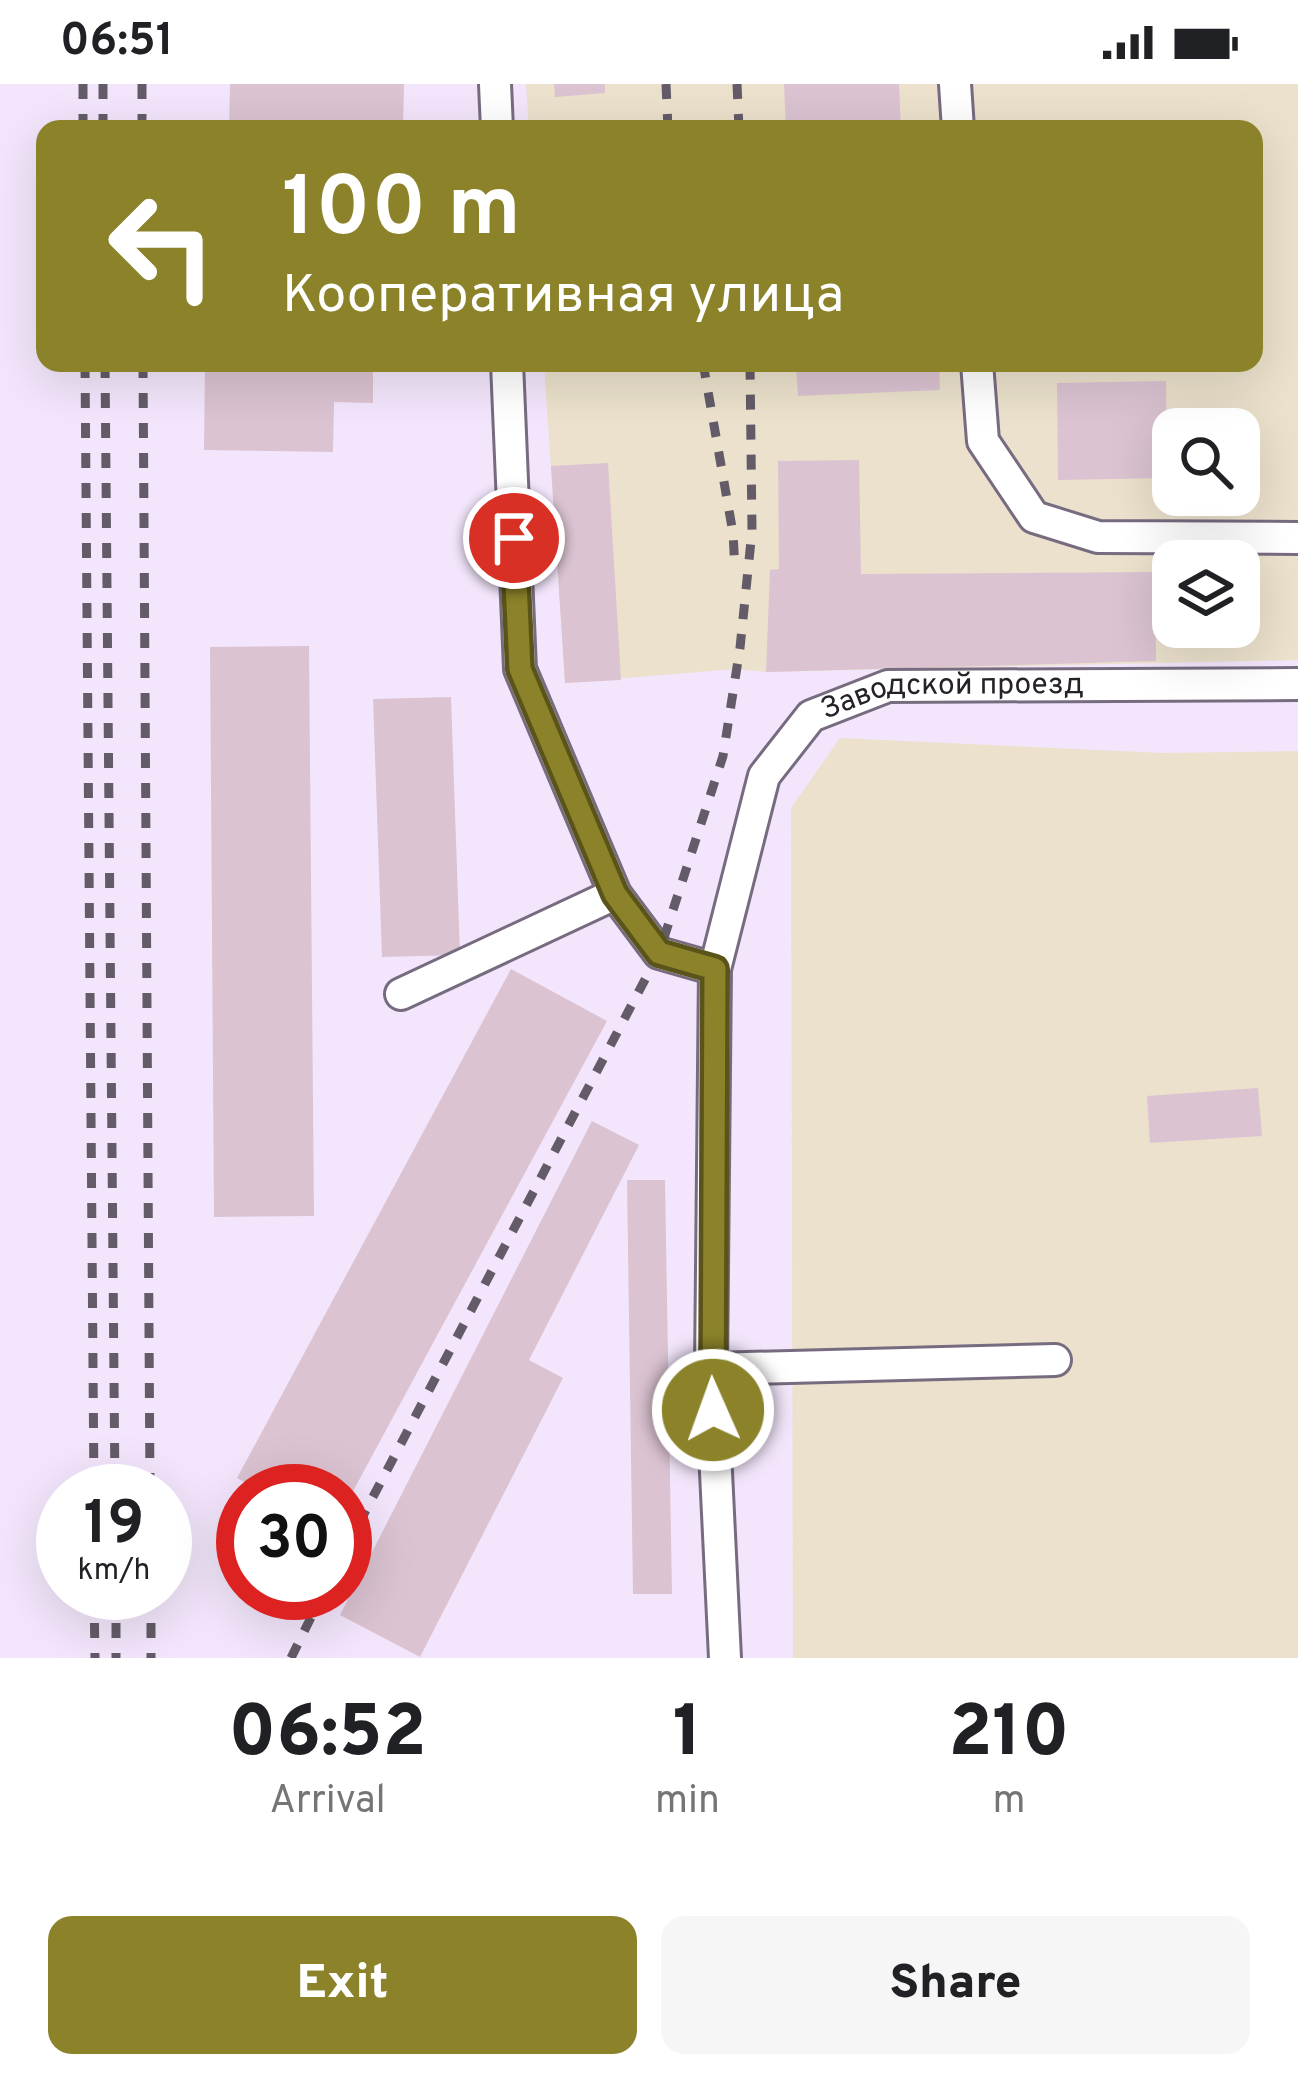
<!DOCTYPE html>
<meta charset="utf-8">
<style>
:root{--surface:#fff;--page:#f6f6f6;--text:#202124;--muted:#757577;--accent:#8b822a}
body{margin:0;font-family:Overpass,sans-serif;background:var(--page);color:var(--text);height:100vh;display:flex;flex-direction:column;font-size:45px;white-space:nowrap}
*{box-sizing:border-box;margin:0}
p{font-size:39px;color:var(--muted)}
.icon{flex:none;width:66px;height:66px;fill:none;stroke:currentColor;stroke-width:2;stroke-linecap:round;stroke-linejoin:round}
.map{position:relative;height:1574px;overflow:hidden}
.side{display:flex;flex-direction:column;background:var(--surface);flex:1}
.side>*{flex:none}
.hud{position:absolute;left:36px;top:36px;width:1227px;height:252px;border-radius:24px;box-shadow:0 12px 48px #0002;background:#8b822a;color:#fff;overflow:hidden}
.buttons{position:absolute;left:1152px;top:324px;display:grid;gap:24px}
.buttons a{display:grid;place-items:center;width:108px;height:108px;border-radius:24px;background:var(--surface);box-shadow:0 12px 48px #0002;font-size:60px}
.speed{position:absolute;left:36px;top:1380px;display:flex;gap:24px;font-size:60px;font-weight:700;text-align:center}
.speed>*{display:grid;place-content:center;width:156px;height:156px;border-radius:50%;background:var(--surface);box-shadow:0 12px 48px #0002;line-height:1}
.speed small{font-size:30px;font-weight:400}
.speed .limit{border:18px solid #d22;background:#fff;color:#111}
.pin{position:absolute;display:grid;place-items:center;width:102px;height:102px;color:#fff;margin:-51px;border:6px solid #fff;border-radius:50%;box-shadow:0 3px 12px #0007}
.me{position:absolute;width:132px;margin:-66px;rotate:358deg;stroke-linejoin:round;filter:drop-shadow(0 0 9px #0008)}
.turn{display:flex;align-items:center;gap:42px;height:252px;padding:0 48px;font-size:54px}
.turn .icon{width:156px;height:156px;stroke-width:2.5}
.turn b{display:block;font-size:84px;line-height:102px}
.eta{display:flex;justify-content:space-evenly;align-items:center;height:204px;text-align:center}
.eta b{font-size:72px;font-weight:800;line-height:84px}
.cta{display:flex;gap:24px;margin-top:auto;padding:24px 48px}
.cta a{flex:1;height:138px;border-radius:24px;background:var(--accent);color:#fff;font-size:48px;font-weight:800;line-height:138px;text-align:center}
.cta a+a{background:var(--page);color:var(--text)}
.status{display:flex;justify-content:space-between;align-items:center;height:84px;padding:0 60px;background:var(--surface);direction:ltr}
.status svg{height:33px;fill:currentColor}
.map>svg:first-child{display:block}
.industrial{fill:#ebe1cc;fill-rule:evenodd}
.building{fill:#dbc3d1}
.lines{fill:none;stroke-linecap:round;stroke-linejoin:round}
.minor-casing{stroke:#776c7f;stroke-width:36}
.minor{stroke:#fff;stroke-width:30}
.rail{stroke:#635c68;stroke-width:9;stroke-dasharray:15 15;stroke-linecap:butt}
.route-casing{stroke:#5a541b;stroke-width:30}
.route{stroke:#8b822a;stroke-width:21}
.labels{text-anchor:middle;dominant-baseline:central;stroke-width:10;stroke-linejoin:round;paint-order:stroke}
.street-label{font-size:30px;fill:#262129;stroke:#faf8fc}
</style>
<div class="status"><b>06:51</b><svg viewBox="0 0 49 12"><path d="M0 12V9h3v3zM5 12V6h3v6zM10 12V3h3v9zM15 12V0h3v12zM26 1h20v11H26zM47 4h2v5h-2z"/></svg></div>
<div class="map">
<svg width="1298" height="1574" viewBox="0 0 1298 1574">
<rect width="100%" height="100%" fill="#f3e6fc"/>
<path class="industrial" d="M526,0H1298V576L766,588L736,585L565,599L544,279H1254V45H529ZM1173,345H1239V411H1173ZM1173,477H1239V543H1173Z
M840,654L1163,669L1298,667V1574H793L791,724Z"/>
<path class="building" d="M230,0H404L403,45H229Z
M554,0H605V9L555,13Z
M784,0H899L901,45H786Z
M205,279H373V319L334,318L333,368L204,366Z
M796,279H939L940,306L798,312Z
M1166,297L1167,394L1058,396L1057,299Z
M859,376L861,490L1155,488L1156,577L766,588L770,486L779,485L778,377Z
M608,379L621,596L565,599L551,382Z
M309,562L314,1132L214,1133L210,563Z
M451,613L460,871L382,873L373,615Z
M511,885L607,937L345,1422V1407H260L237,1394Z
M1258,1004L1262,1052L1150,1059L1147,1012Z
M592,1037L639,1061L529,1276L563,1294L420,1573L340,1531Z
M627,1096H665L672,1510H633Z"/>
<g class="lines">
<defs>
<g id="minor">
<path d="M495,0L497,45"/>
<path d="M955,0L958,45"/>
<path d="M507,279L520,585L615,810L659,869L715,885"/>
<path d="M977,279L983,357L1034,433L1098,453L1298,454"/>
<path d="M401,910L615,810"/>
<path d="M711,1285L1055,1276"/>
<path id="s1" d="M725,1574L711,1285L715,885L764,692L811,632L888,602L1298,600"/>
</g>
</defs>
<use href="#minor" class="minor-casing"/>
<use href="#minor" class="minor"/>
<path class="rail" d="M83,0V45
M103,0V45
M142,0V45
M666,0L668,45
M737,0L739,45
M85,279L94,1407
M105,279L115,1407
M143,279L150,1407
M703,279L733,449L735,486
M345,1466L659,869L723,672L740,564L752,447L750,279
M94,1509L95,1574
M116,1509V1574
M151,1509V1574
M291,1574L323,1509"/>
</g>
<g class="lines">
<defs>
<path id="route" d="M514,454L520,585L615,810L659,869L715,885L713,1326"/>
</defs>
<use href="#route" class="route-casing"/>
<use href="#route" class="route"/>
</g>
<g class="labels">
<g class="street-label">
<text stroke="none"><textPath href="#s1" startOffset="1110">Заводской проезд</textPath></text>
</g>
</g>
</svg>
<div class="buttons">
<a><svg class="icon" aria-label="search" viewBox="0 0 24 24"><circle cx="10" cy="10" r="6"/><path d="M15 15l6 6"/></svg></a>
<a><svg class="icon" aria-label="layers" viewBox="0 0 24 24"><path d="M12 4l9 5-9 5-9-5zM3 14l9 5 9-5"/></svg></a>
</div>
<div class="speed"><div>19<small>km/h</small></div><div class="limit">30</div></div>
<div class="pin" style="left:514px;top:454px;background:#d93025"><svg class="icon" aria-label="arrive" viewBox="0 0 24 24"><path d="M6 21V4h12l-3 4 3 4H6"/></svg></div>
<svg class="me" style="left:713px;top:1326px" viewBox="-20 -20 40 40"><circle r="17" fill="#8b822a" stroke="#fff" stroke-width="3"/><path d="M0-11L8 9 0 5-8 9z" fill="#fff"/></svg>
<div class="hud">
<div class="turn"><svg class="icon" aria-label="left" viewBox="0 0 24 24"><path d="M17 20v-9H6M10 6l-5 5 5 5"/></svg><div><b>100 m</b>Кооперативная улица</div></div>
</div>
</div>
<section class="side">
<div class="eta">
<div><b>06:52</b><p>Arrival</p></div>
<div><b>1</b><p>min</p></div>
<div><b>210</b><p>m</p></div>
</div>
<div class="cta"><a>Exit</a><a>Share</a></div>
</section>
